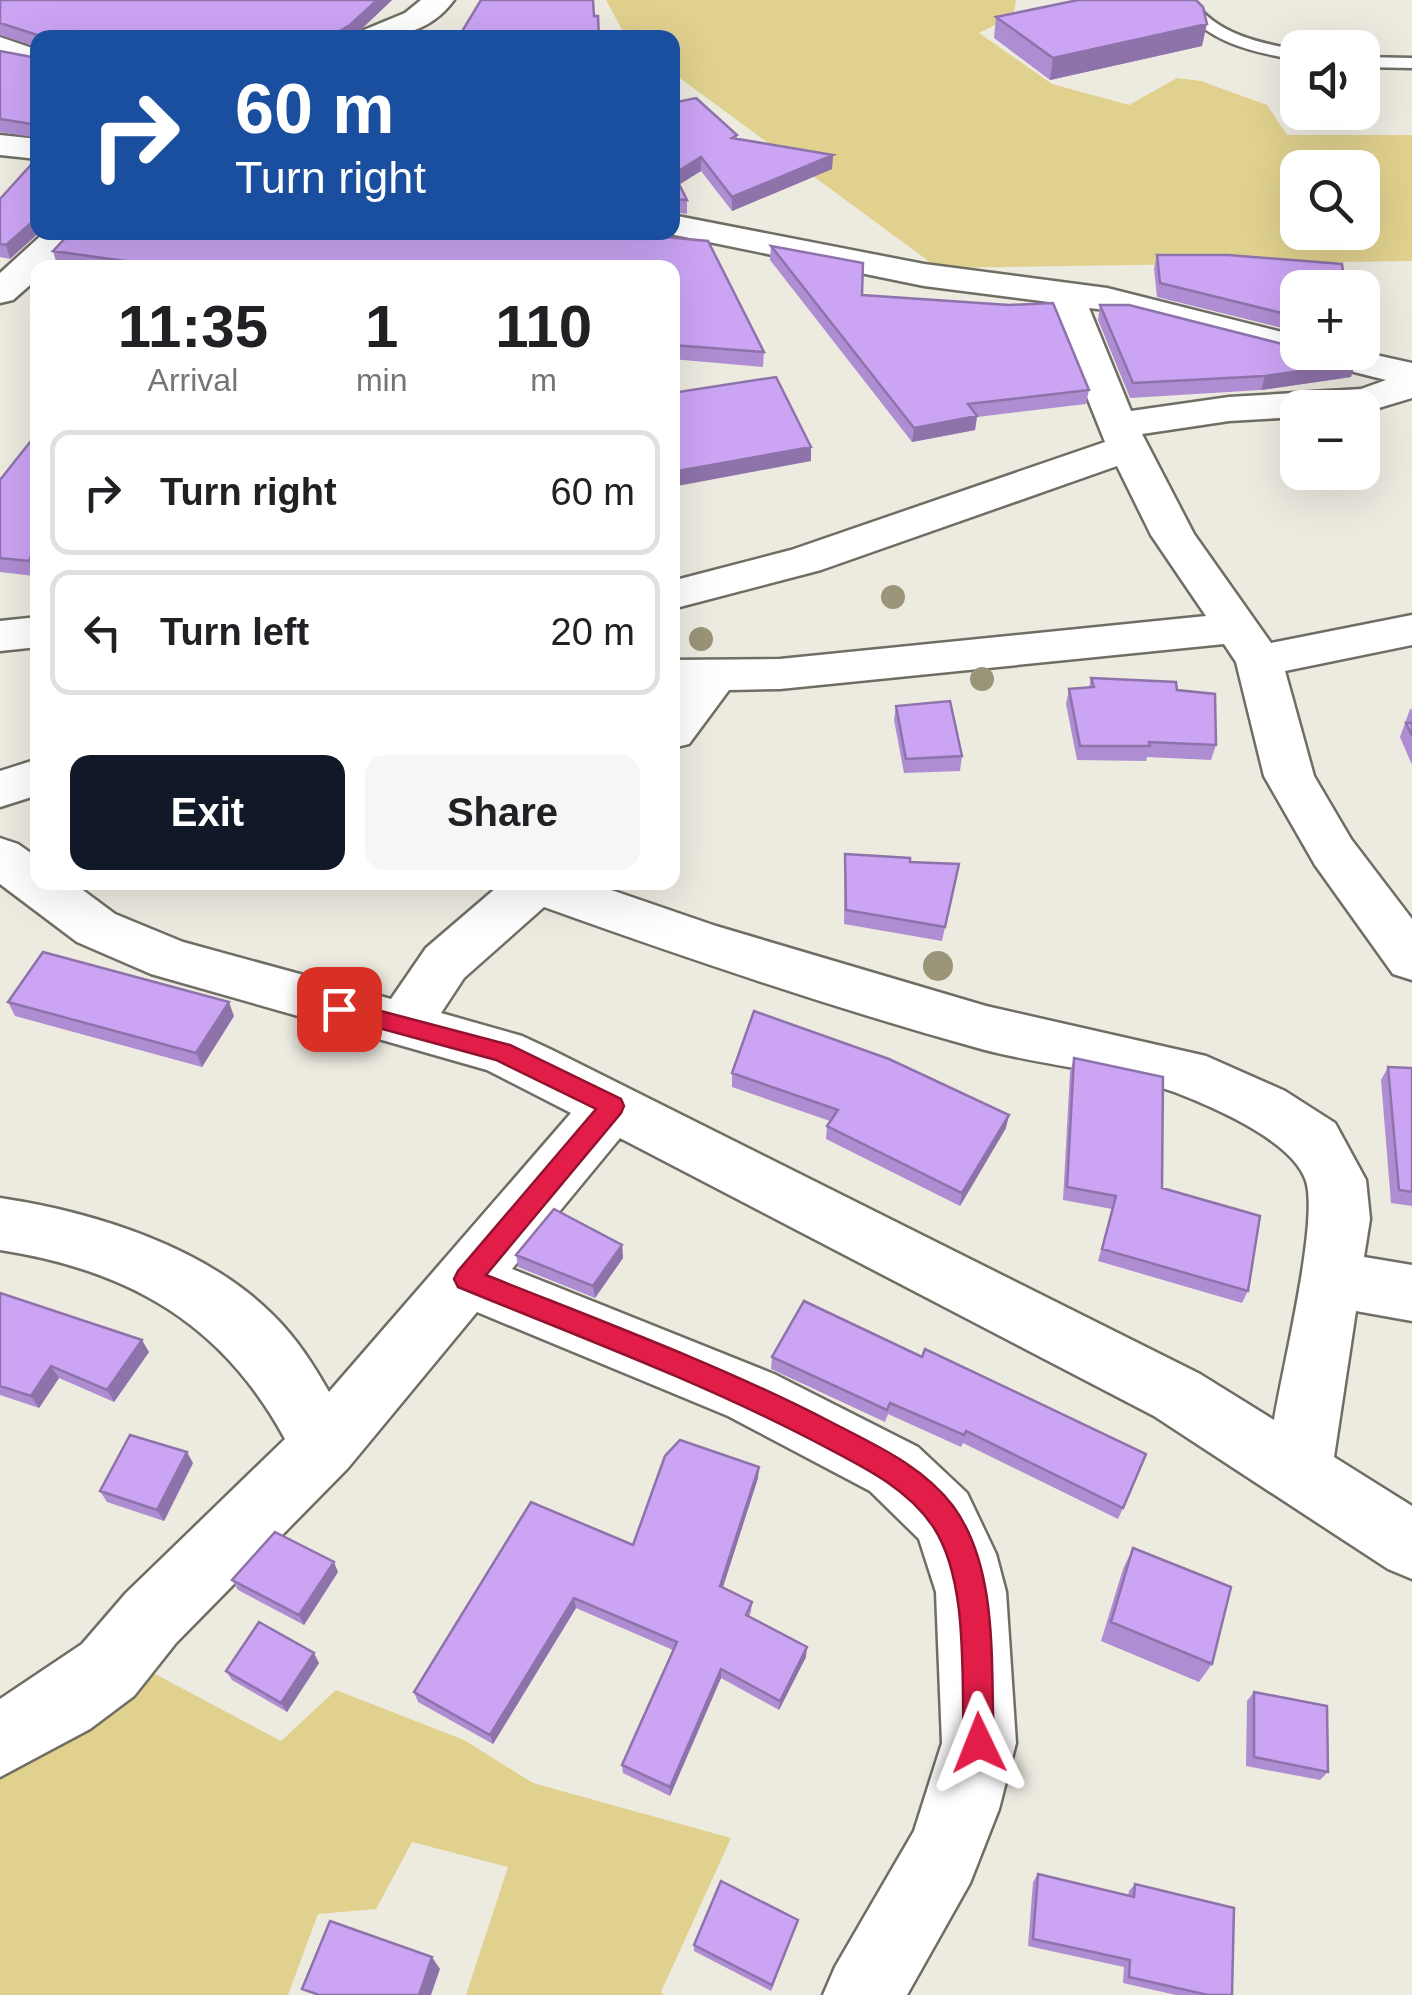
<!DOCTYPE html>
<meta charset="utf-8">
<style>
:root{--surface:#fff;--page:#f6f6f6;--text:#202124;--muted:#757577;--line:#e0e0e0;--accent:#111827}
body{margin:0;font-family:Helvetica,sans-serif;background:var(--page);color:var(--text);height:100vh;display:flex;flex-direction:column;font-size:38px;white-space:nowrap}
*{box-sizing:border-box;margin:0}
p{font-size:32px;color:var(--muted)}
.icon{flex:none;width:55px;height:55px;fill:none;stroke:currentColor;stroke-width:2;stroke-linecap:round;stroke-linejoin:round}
.map{position:relative;flex:1;overflow:hidden}
.side{position:absolute;left:30px;top:260px;width:650px;height:630px;display:flex;flex-direction:column;background:var(--surface);border-radius:20px;box-shadow:0 10px 40px #0002}
.side>*{flex:none}
.hud{position:absolute;left:30px;top:30px;width:650px;height:210px;border-radius:20px;box-shadow:0 10px 40px #0002;background:#1a4fa0;color:#fff;overflow:hidden}
.controls{position:absolute;left:1280px;top:30px;display:grid;gap:20px}
.controls a{display:grid;place-items:center;width:100px;height:100px;border-radius:20px;background:var(--surface);box-shadow:0 10px 40px #0002;font-size:50px}
.pin{position:absolute;display:grid;place-items:center;width:85px;height:85px;color:#fff;margin:-42px;border-radius:20px;box-shadow:0 5px 15px #0006}
.me{position:absolute;width:110px;margin:-55px;rotate:358deg;stroke-linejoin:round;filter:drop-shadow(0 0 8px #0008)}
.turn{display:flex;align-items:center;gap:35px;height:210px;padding:0 40px;font-size:45px}
.turn .icon{width:130px;height:130px;stroke-width:2.5}
.turn b{display:block;font-size:70px;line-height:85px}
.eta{display:flex;justify-content:space-evenly;align-items:center;height:170px;text-align:center}
.eta b{font-size:60px;font-weight:600;line-height:70px}
.action{display:flex;gap:20px;margin-top:auto;padding:20px 40px}
.action a{flex:1;height:115px;border-radius:20px;background:var(--accent);color:#fff;font-size:40px;font-weight:600;line-height:115px;text-align:center}
.action a+a{background:var(--page);color:var(--text)}
ul{padding:0;list-style:none}
li{display:flex;align-items:center;gap:30px;height:125px;margin:0 20px 15px;padding:0 20px;border:5px solid var(--line);border-radius:20px}
li div{flex:1}
li b{display:block;font-size:38px}
li em{font-style:normal}
.map>svg:first-child{display:block}
.green{fill:#e0d18e;fill-rule:evenodd}
.lines{fill:none;stroke-linecap:round;stroke-linejoin:round}
.service-casing{stroke:#6f6d64;stroke-width:5}
.minor-casing{stroke:#6f6d64;stroke-width:5}
.service{fill:#fff;fill-rule:evenodd}
.minor{fill:#fff;fill-rule:evenodd}
.tree{fill:#9a9479}
.wall{fill:#af8dd2}
.shaded-wall{fill:#8e73ab}
.building{fill:#cba4f4;stroke:#8e73ab;stroke-width:2.5}
.route{fill:#e11d48;stroke:#92132f;stroke-width:2.5}
</style>
<div class="map">
<svg width="1412" height="1995" viewBox="0 0 1412 1995">
<rect width="100%" height="100%" fill="#edeae0"/>
<path class="green" d="M606,0H1016L1013,16L979,33L1052,84L1129,105L1177,78L1201,81L1267,105L1287,135H1412V261L938,268L673,73L672,38L626,37ZM1298,168H1362V232H1298Z
M142,1667L281,1741L336,1690L464,1740L533,1783L731,1838L661,1992L664,1995H466L508,1867L412,1842L376,1909L318,1914L288,1995H0V1747Z"/>
<g class="lines">
<defs>
<path id="service" d="M1177,0H1193C1216,34 1259,43 1298,50V60C1251,52 1204,42 1177,0Z
M1362,57L1412,58V68L1362,67Z"/>
<path id="minor" d="M421,0H454C429,34 394,38 355,38L359,32L405,13Z
M0,37L38,50V68L0,60Z
M0,135L38,139V159L0,155Z
M672,215L924,264L1107,288L1298,336V352H1362L1412,363V398L1362,413V408H1298V417L1229,421L1142,434L1194,534L1271,643L1412,615V645L1285,671L1314,776L1351,839L1412,919V980L1393,974L1315,865L1264,776L1236,662L1224,644L780,689L729,690L689,744L672,748V698L679,690H672V660L780,659L1206,616L1151,535L1117,466L821,570L672,609V581L791,550L1105,442L1049,302L924,286L660,232H672ZM1089,308L1106,310L1386,380L1361,389L1229,397L1131,411Z
M45,232H84L49,268H38V278L13,300L0,303V273Z
M38,617V647L0,651V621Z
M38,759V795L0,807V771Z
M0,838L18,844L38,858V882H72L115,914L183,942L391,999L426,948L503,882H588L716,926L986,1006L1206,1056L1285,1091L1335,1123L1366,1180L1370,1219L1364,1257L1412,1265V1321L1356,1311L1334,1457L1412,1506V1579L1388,1569L1154,1416L620,1138L512,1269L774,1374L918,1447L967,1493L996,1554L1006,1592L1016,1743L999,1809L970,1883L907,1995H823L835,1967L914,1831L942,1743L936,1592L919,1539L870,1491L728,1416L477,1312L348,1468L176,1643L134,1696L90,1729L0,1777V1699L82,1644L126,1593L285,1439C222,1323 129,1270 0,1250V1198C94,1212 206,1247 274,1316C297,1339 313,1364 329,1392L571,1113L487,1070L151,974L77,942L0,884ZM544,907C689,959 836,1009 985,1050C1046,1066 1118,1071 1177,1093C1215,1108 1293,1141 1306,1181C1319,1221 1282,1370 1274,1420L1200,1374L552,1050L522,1036L441,1013L464,978Z"/>
</defs>
<use href="#service" class="service-casing"/>
<use href="#minor" class="minor-casing"/>
<use href="#service" class="service"/>
<use href="#minor" class="minor"/>
</g>
<g class="tree">
<circle cx="893" cy="597" r="12"/>
<circle cx="701" cy="639" r="12"/>
<circle cx="982" cy="679" r="12"/>
<circle cx="938" cy="966" r="15"/>
</g>
<path class="wall" d="M0,0H392L352,38H38V138L0,132V51L37,58V47L0,35Z
M996,17L1202,46L1050,80L994,38Z
M672,103L737,135V139L833,155L832,169L732,211L701,171L679,184L687,200V214L672,212Z
M0,199L10,259L0,257Z
M669,232V237L764,352L763,367L672,359V268H75L57,265L53,251Z
M771,246L862,295L1089,390L1086,404L977,417L975,430L912,442L770,260Z
M1157,255L1298,288V332L1157,297L1154,269Z
M1100,305L1351,377L1261,390L1130,398L1098,320Z
M38,432V567L34,576L0,572V480Z
M1091,678L1177,690L1216,745L1211,760L1147,757L1146,761L1077,760L1066,704L1069,689L1089,688Z
M896,706L962,756L960,771L904,773L894,720Z
M1410,709H1412V765L1400,737Z
M845,854L910,862L959,864L942,941L844,924Z
M8,1002L234,1016L202,1067L15,1016Z
M1074,1058L1162,1188L1248,1291L1242,1303L1098,1261L1112,1209L1063,1200L1070,1072Z
M1388,1067L1412,1068V1206L1391,1203L1381,1080Z
M732,1073L1006,1128L960,1206L826,1139L827,1126L830,1121L732,1087Z
M622,1245L623,1258L595,1298L518,1267L516,1255Z
M0,1293L149,1352L114,1402L59,1378L39,1408L0,1395Z
M804,1301L1123,1508L1118,1519L963,1443L961,1447L888,1414L885,1422L771,1369L772,1357Z
M193,1463L164,1521L107,1502L100,1491Z
M758,1478L723,1587L752,1602L751,1612L749,1617L806,1657L779,1710L721,1678L670,1796L623,1773L622,1765L673,1650L576,1608L493,1744L418,1702L414,1692L633,1545Z
M1133,1548L1212,1664L1199,1682L1101,1641L1123,1569Z
M338,1572L304,1625L238,1590L232,1580Z
M319,1663L287,1712L232,1680L226,1671Z
M1254,1692L1328,1772L1320,1780L1246,1766L1247,1701Z
M1038,1874L1128,1896L1129,1891L1135,1884L1232,1995H1176L1123,1983L1124,1967L1028,1946L1033,1882Z
M798,1920L771,1991L694,1951V1945Z"/>
<path class="shaded-wall" d="M377,0H392L352,38H327Z
M1207,24L1202,46L1050,80L1053,58Z
M833,155L832,169L732,211V197Z
M701,157V171L674,188V174Z
M38,217V232H40L10,259L6,245Z
M648,232H669V238L642,235Z
M1356,363L1351,377L1261,390L1265,376Z
M977,416L975,430L912,442L914,428Z
M811,447V461L672,487V472Z
M38,539V567L34,576L29,561Z
M229,1002L234,1016L202,1067L196,1053Z
M1009,1115L1006,1128L960,1206L962,1193Z
M622,1245L623,1258L595,1298L593,1286Z
M142,1340L149,1352L114,1402L107,1390Z
M51,1366L59,1378L39,1408L31,1396Z
M187,1452L193,1463L164,1521L157,1510Z
M759,1467L758,1478L720,1596V1586Z
M334,1562L338,1572L304,1625L299,1615Z
M574,1598L576,1608L493,1744L490,1735Z
M807,1647L806,1657L779,1710L780,1701Z
M314,1653L319,1663L287,1712L281,1703Z
M721,1669V1678L670,1796V1787Z
M798,1920L796,1926L771,1991L772,1985Z
M432,1957L440,1969L431,1995H419Z"/>
<path class="building" d="M0,0H377L350,25L327,38H38V125L0,119V51L37,58V35L0,23Z
M481,0H593L594,16H598L599,38H458Z
M1078,0H1196L1203,7L1207,24L1053,58L996,17Z
M696,98L737,135L732,138L833,155L732,197L701,157L674,174L687,200L672,199V103Z
M38,157V217L6,245L0,244V199Z
M71,232H648L642,235L708,241L764,352L672,345V268H317L280,264L277,268H120L125,261L53,251Z
M771,246L863,263L862,295L1009,305L1053,303L1089,390L968,404L977,416L914,428Z
M1157,255H1228L1342,264L1345,288H1298V317L1160,283Z
M1100,305H1129L1298,348V352H1314L1356,363L1265,376L1133,383Z
M776,377L811,447L672,472V393Z
M38,432V539L29,561L0,558V480Z
M1091,678L1176,682L1177,690L1215,694L1216,745L1149,742L1150,746H1080L1069,689L1094,687Z
M950,701L962,756L906,759L896,706Z
M1406,723H1412V736Z
M845,854L910,858V862L959,864L945,927L846,910Z
M43,952L229,1002L196,1053L8,1002Z
M754,1011L889,1059L1009,1115L962,1193L827,1126L838,1110L732,1073Z
M1074,1058L1163,1077L1162,1188L1260,1216L1248,1291L1102,1249L1116,1196L1067,1187Z
M1388,1067L1412,1068V1192L1399,1190Z
M554,1209L622,1245L593,1286L516,1255Z
M0,1293L142,1340L107,1390L51,1366L31,1396L0,1386Z
M804,1301L922,1357L925,1349L1146,1454L1123,1508L966,1431L964,1435L890,1403L887,1410L772,1357Z
M130,1435L187,1452L157,1510L100,1491Z
M680,1440L759,1467L720,1586L752,1602L746,1615L807,1647L780,1701L721,1669L670,1787L622,1765L677,1642L574,1598L490,1735L414,1692L531,1502L633,1545L665,1456Z
M275,1532L334,1562L299,1615L232,1580Z
M1133,1548L1231,1587L1212,1664L1111,1622Z
M259,1622L314,1653L281,1703L226,1671Z
M1254,1692L1327,1706L1328,1772L1254,1757Z
M1038,1874L1134,1897L1135,1884L1234,1908L1232,1995H1208L1129,1977L1130,1960L1033,1939Z
M721,1881L798,1920L772,1985L694,1945Z
M330,1921L432,1957L419,1995H319L302,1989Z"/>
<path class="route" d="M339,1000L510,1045L621,1099L624,1106L621,1113L486,1275C601,1321 718,1364 829,1421C873,1444 922,1465 953,1506C1000,1570 990,1668 994,1743L990,1754L979,1759L968,1754L964,1743C961,1679 969,1583 934,1528C906,1485 855,1463 812,1440C698,1381 577,1336 458,1287L454,1279L458,1271L596,1109L496,1060L331,1015L328,1009Z"/>
</svg>
<div class="controls">
<a><svg class="icon" aria-label="sound" viewBox="0 0 24 24"><path d="M4 9h4l5-4v14l-5-4H4zM17 9q2 3 0 6"/></svg></a>
<a><svg class="icon" aria-label="search" viewBox="0 0 24 24"><circle cx="10" cy="10" r="6"/><path d="M15 15l6 6"/></svg></a>
<a>+</a>
<a>−</a>
</div>
<div class="pin" style="left:339px;top:1009px;background:#d93025"><svg class="icon" aria-label="arrive" viewBox="0 0 24 24"><path d="M6 21V4h12l-3 4 3 4H6"/></svg></div>
<svg class="me" style="left:979px;top:1743px" viewBox="-20 -20 40 40"><path d="M0-17L14 15 0 8-14 15z" fill="#e11d48" stroke="#fff" stroke-width="4"/></svg>
<div class="hud">
<div class="turn"><svg class="icon" aria-label="right" viewBox="0 0 24 24"><path d="M7 20v-9h11M14 6l5 5-5 5"/></svg><div><b>60 m</b>Turn right</div></div>
</div>
<section class="side">
<div class="eta">
<div><b>11:35</b><p>Arrival</p></div>
<div><b>1</b><p>min</p></div>
<div><b>110</b><p>m</p></div>
</div>
<ul>
<li><svg class="icon" aria-label="right" viewBox="0 0 24 24"><path d="M7 20v-9h11M14 6l5 5-5 5"/></svg><div><b>Turn right</b></div><em>60 m</em></li>
<li><svg class="icon" aria-label="left" viewBox="0 0 24 24"><path d="M17 20v-9H6M10 6l-5 5 5 5"/></svg><div><b>Turn left</b></div><em>20 m</em></li>
</ul>
<div class="action"><a>Exit</a><a>Share</a></div>
</section>
</div>
